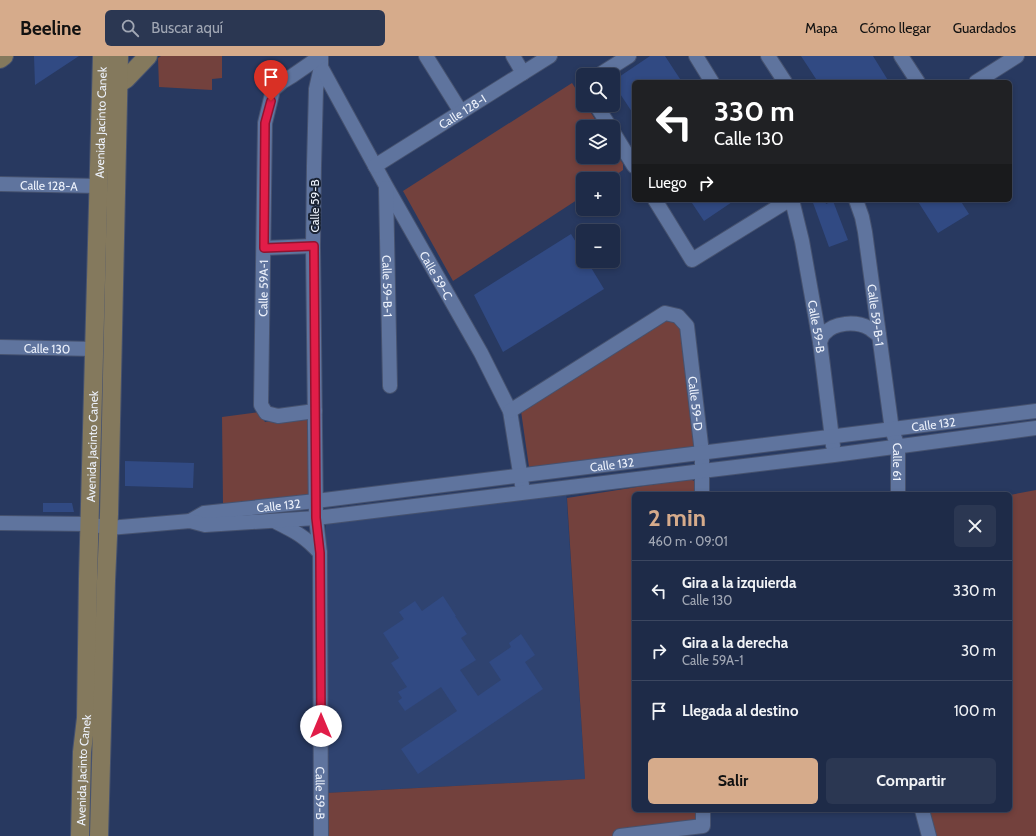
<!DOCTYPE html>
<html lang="es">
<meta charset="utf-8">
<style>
:root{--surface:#1e2b48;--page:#2b3752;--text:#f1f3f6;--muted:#a1a7b4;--line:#3c4760;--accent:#d6ab8b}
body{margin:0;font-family:Cabin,sans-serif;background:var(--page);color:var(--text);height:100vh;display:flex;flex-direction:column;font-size:15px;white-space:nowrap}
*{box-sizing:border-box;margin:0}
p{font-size:13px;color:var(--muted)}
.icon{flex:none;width:22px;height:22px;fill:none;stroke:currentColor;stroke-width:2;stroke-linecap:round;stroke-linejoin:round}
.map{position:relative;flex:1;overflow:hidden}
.details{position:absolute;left:632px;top:436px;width:380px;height:320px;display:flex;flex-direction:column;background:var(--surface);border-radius:6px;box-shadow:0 2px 6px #0003,0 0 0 1px var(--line)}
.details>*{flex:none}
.banner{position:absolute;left:632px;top:24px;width:380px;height:122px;border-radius:6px;box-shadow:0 2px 6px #0003,0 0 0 1px var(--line);background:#202124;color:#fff;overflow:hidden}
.fabs{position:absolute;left:576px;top:12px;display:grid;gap:8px}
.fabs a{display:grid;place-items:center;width:44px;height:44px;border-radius:6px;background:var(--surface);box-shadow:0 2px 6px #0003,0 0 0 1px var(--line);font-size:20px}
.pin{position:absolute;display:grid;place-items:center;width:34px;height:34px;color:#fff;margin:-41px -17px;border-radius:50% 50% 50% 0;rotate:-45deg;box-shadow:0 0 4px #0007}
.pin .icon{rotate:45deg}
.me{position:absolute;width:44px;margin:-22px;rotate:0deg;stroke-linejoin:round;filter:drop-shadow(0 0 3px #0008)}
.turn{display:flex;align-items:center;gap:14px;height:84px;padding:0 16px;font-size:18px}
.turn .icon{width:52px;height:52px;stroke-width:2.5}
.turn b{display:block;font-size:28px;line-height:34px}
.then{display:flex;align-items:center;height:38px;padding:0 16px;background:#0003;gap:8px;font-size:15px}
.round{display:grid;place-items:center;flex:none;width:42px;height:42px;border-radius:6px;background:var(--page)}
.summary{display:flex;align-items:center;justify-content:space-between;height:68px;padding:0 16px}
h1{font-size:24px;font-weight:700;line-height:30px;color:var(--accent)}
.action{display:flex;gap:8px;margin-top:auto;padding:8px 16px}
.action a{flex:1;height:46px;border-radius:6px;background:var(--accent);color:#111;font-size:16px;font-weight:700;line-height:46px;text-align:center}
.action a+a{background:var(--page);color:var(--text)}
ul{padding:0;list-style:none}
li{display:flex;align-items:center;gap:12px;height:60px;padding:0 16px;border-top:1px solid var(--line)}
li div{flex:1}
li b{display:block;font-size:15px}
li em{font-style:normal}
header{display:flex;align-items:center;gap:24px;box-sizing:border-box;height:56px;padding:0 20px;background:var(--accent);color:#111}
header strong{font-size:19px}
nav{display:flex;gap:22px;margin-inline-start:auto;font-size:14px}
.search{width:280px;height:36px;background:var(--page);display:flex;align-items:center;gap:10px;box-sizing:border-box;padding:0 14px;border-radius:6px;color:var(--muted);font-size:15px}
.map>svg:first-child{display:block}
.built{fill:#2f4370}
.green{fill:#73413d}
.building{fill:#314a83}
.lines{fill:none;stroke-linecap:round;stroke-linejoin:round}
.minor-casing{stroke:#46526f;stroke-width:16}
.major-casing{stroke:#46526f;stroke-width:20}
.minor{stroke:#5f749e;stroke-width:14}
.major{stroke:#84795d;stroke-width:18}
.route-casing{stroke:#92132f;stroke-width:10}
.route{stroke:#e11d48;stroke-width:7}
.labels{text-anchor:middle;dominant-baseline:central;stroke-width:4;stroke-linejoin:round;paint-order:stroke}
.street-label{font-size:12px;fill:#edf2fc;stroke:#192233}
</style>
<header>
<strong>Beeline</strong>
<div class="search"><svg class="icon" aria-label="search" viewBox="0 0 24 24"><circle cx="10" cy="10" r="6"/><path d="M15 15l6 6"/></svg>Buscar aquí</div>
<nav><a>Mapa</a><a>Cómo llegar</a><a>Guardados</a></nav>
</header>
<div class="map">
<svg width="1036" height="780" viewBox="0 0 1036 780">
<rect width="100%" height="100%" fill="#283960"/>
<path class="built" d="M566,433L585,723L326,737V465Z"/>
<path class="green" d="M161,0H222V22L212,23V34L159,31L158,2Z
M572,27L583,44V49H586L600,71H583V101H613V91L623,108V114L610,123H583V140L453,225L403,135Z
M665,257L687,270L696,391L529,411L520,348Z
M259,356L265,366L312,360V438L223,449L222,361Z
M688,423L692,424L696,426L701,438H634V754H703V770L620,780H328L326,737L585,723L567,442Z
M1036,434V780H936L929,754H1010V439Z"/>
<path class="building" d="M34,0H79L35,29Z
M650,0H665L682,26H634V59L613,27V25Z
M801,0H873L889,26H818Z
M690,144H735L704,165Z
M812,144H825L826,148L833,145L848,184L829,191Z
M917,144H960L969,158L938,177Z
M571,178L583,198V205H587L604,233L503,296L474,239Z
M125,405L194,407L193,432L125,430Z
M43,447H72L74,456H43Z
M443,540L456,560H455L467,578L461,582L476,604L460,614L478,640L501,624L489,606L511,591L509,587L521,578L535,599L525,606L543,633L418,718L401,693L457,655L441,631L405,655L398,645L402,642L398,636L407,631L391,607L399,602L383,577L404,563L399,556L415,545L422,555Z"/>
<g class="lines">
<defs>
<g id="minor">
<path id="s1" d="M321,0V11L316,33L314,110L313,190L316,462L320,497L321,780"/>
<path d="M426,0L461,56"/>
<path d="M513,0L523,17"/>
<path d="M696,0L712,26"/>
<path d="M768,0L785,26"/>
<path d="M901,0L918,26"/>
<path id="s2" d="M321,11L386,130L481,297L510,355L522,429"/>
<path d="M599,19L629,0"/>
<path d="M976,26L1017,0"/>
<path d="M596,49L610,71"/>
<path d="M613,76L634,110"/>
<path id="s3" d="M375,110L550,0"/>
<path id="s4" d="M0,128L98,130"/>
<path id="s5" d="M386,132L390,330"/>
<path d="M655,144L692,204L789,144"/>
<path id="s6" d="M792,144L802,185L820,286L833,390"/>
<path id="s7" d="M856,144L862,161L865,176L892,374L898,391V438"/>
<path d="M264,192L313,190"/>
<path d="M820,286C821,284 822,280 824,278C834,266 856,265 869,272C872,274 875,277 879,279"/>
<path id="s8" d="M0,291L94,293"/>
<path id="s9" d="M315,355L278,360L266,357L261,349L265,67L273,34L282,26L292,20L321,0"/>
<path id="s10" d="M510,355L665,257L678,260L687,270L702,397V438"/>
<path id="s11" d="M190,465L204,457L316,445L1036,355"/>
<path d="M274,465C294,475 305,480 320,497"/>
<path d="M0,467L90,468L109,472L190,465L205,469L316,462L834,399L1036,372"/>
<path d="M922,754L929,780"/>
<path d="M620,780L703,770V754"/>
</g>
<g id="major">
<path d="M0,3L4,0"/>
<path d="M118,28L126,23L148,0"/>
<path id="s12" d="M80,780L82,696L86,662L88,523L102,0"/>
<path d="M99,780L106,525L109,458L119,0"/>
</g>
</defs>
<use href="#minor" class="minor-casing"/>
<use href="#major" class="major-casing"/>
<use href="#minor" class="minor"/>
<use href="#major" class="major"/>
</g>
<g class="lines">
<defs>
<path id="route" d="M271,45L265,67L264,192L314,190L316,462L320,497L321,670"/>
</defs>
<use href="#route" class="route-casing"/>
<use href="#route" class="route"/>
</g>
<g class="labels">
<g class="street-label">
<text stroke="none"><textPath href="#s3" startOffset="103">Calle 128-I</textPath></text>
<text stroke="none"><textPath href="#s12" startOffset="714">Avenida Jacinto Canek</textPath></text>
<text stroke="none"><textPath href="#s4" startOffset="49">Calle 128-A</textPath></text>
<text transform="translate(314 150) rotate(-90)">Calle 59-B</text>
<text stroke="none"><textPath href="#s2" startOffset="238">Calle 59-C</textPath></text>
<text stroke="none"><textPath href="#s5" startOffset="98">Calle 59-B-1</textPath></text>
<text stroke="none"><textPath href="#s9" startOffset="176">Calle 59A-1</textPath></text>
<text stroke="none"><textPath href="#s7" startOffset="117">Calle 59-B-1</textPath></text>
<text stroke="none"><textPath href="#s6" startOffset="129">Calle 59-B</textPath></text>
<text stroke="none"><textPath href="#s8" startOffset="47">Calle 130</textPath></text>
<text stroke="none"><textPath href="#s10" startOffset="288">Calle 59-D</textPath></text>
<text stroke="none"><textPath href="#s11" startOffset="751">Calle 132</textPath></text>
<text stroke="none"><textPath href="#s12" startOffset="390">Avenida Jacinto Canek</textPath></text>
<text stroke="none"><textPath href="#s7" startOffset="266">Calle 61</textPath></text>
<text stroke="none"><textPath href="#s11" startOffset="427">Calle 132</textPath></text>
<text stroke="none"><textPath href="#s11" startOffset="91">Calle 132</textPath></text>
<text stroke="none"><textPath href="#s12" startOffset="66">Avenida Jacinto Canek</textPath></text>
<text stroke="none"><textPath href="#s1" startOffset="738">Calle 59-B</textPath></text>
</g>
</g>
</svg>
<div class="fabs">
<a><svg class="icon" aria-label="search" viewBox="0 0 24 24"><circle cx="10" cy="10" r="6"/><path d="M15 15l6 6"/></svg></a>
<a><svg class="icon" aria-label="layers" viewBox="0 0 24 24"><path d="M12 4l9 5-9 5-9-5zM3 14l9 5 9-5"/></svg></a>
<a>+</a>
<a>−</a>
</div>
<div class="pin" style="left:271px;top:45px;background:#d93025"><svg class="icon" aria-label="arrive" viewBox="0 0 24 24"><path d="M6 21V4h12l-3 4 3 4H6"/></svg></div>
<svg class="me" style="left:321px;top:670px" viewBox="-20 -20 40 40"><circle r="19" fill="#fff"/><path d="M0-13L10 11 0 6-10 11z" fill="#e11d48"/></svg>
<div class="banner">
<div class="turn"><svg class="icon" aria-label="left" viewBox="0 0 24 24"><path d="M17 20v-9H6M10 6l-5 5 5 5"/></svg><div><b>330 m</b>Calle 130</div></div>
<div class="then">Luego<svg class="icon" aria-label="right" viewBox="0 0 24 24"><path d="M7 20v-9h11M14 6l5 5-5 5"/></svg></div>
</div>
<section class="details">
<div class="summary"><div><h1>2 min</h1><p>460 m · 09:01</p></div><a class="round"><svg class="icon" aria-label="close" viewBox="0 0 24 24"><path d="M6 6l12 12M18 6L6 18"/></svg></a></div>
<ul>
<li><svg class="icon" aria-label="left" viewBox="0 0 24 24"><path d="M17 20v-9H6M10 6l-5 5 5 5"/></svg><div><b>Gira a la izquierda</b><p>Calle 130</p></div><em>330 m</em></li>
<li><svg class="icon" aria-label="right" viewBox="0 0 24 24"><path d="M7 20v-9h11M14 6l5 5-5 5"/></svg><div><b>Gira a la derecha</b><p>Calle 59A-1</p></div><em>30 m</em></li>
<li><svg class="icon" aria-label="arrive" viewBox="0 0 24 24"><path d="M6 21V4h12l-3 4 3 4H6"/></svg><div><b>Llegada al destino</b></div><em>100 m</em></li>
</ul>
<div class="action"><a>Salir</a><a>Compartir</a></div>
</section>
</div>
